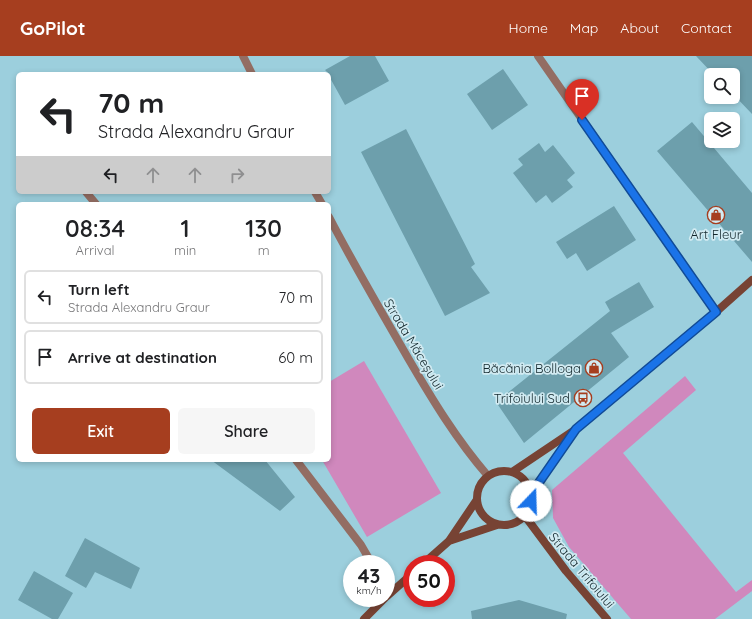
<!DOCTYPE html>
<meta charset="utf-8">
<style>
:root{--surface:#fff;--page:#f6f6f6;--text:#202124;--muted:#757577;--line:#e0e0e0;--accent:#a63e1f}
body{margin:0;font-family:Quicksand,sans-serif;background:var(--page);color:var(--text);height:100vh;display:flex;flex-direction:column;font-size:15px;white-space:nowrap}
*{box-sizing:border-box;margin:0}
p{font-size:13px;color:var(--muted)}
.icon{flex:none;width:22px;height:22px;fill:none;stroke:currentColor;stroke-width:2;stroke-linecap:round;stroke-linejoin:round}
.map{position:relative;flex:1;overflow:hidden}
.side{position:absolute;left:16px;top:146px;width:315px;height:260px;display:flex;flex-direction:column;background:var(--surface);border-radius:6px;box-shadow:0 2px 6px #0003}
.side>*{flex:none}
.top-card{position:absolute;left:16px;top:16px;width:315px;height:122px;border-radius:6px;box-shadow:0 2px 6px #0003;background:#fff;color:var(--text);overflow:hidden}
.fabs{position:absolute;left:704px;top:12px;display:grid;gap:8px}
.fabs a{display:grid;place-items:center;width:36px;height:36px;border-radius:6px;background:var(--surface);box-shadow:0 2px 6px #0003;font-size:20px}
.speed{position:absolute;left:343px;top:499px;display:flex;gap:8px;font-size:20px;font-weight:700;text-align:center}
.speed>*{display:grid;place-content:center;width:52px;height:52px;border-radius:50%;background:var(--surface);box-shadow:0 2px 6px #0003;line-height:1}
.speed small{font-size:10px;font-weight:400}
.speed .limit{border:6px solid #d22;background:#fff;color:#111}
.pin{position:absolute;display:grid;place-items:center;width:34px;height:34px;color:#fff;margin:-41px -17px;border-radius:50% 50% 50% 0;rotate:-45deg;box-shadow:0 0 4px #0007}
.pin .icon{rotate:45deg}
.me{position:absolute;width:44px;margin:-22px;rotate:21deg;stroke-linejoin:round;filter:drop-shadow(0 0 3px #0008)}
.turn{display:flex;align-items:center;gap:14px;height:84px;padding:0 16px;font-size:18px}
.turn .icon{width:52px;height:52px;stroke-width:2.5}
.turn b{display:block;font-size:28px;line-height:34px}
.lanes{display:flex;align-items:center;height:38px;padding:0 16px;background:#0003;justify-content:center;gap:20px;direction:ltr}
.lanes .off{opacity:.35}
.eta{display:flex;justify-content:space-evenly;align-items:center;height:68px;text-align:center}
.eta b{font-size:24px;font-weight:600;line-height:28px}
.button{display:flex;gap:8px;margin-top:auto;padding:8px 16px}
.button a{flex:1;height:46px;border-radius:6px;background:var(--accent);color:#fff;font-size:16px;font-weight:600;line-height:46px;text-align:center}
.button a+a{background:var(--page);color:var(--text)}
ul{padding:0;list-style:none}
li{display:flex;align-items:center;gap:12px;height:54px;margin:0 8px 6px;padding:0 8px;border:2px solid var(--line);border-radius:6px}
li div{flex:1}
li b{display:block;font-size:15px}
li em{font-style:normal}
header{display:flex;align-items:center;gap:24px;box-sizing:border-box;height:56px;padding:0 20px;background:var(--accent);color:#fff}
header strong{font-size:19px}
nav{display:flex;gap:22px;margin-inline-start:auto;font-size:14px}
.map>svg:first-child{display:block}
.green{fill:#d088bd}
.building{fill:#6d9fac}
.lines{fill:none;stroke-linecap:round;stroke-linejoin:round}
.lane{stroke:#936d63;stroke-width:8}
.street{stroke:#936d63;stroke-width:8}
.secondary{stroke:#774334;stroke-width:8}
.route-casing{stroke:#114b97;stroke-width:10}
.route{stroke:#1a73e8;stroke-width:7}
.labels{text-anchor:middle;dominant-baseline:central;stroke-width:3.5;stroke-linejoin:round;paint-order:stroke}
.poi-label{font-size:13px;fill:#12272c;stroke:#d2ebf2;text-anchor:end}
.street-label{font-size:13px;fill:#12272c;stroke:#d2ebf2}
</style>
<header>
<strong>GoPilot</strong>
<nav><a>Home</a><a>Map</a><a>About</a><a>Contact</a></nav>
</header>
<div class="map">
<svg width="752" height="563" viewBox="0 0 752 563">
<rect width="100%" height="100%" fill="#9ccfdd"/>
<path class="green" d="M364,305L441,437L367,481L322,404H329V326Z
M685,320L696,334L623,397L736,536L752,524V535L715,563H631L569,491L553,462L552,434Z"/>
<path class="building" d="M350,0H375L389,25L345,49L329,20V18L325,14Z
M696,0H752V58L733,38V19H714Z
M503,13L528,49L492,74L467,38Z
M692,66L752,137V206L657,95Z
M406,73L475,208L471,211L490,237L445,260L361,96Z
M539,87L545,96L553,89L575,117L567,124L573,131L552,147L546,139L536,147L513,117L523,109L518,103Z
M614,150L636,184L587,215L576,197L567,203L556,186Z
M639,226L654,251L611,277L629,301L524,387L496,346L610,255L605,246Z
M211,404H265L295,441L280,455Z
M85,482L140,512L131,533L95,516L86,532L65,520Z
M34,515L73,537L58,563H52L18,544Z
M519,544L567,558L566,563H472L471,555Z"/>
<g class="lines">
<path class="lane" d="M538,0L716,256
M86,136L96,148
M296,404L361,489L372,508
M386,531L390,537"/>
<path class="street" d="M243,0L252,18
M315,136L322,148
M329,161C354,209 381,255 408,302C432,343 456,383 488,420"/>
<path class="secondary" d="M477 442a27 27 0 1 1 54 0a27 27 0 1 1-54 0Z
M512,416L576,373L716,256L752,224
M531,438L573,377
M525,460L566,515L607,563
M449,485L497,469
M423,508L449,485L476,445
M386,541L412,518
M364,563L385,542"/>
</g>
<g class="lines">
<defs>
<path id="route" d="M531,445V438L576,373L716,256L582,64"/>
</defs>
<use href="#route" class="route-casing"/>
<use href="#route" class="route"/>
</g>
<defs>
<symbol id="shop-ring" viewBox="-11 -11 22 22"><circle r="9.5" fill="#d2ebf2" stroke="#a63e1f" stroke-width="1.5"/><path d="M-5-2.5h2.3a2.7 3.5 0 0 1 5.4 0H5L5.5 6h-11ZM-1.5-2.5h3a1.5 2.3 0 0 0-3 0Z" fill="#a63e1f"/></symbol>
<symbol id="bus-ring" viewBox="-11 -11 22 22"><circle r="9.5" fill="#d2ebf2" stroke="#a63e1f" stroke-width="1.5"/><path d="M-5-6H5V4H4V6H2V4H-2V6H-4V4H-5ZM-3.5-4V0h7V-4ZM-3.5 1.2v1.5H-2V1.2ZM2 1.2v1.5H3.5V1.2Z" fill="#a63e1f"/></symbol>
</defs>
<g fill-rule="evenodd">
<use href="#shop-ring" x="706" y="149" width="20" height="20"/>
<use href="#shop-ring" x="584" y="302" width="20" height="20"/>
<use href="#bus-ring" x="573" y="332" width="20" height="20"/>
</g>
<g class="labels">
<g class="poi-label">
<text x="716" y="178" text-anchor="middle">Art Fleur</text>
<text x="581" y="312">Băcănia Bolloga</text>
<text x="570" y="342">Trifoiului Sud</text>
</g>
<g class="street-label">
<text transform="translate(414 288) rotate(59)">Strada Măceșului</text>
<text transform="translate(582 514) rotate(50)">Strada Trifoiului</text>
</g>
</g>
</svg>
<div class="fabs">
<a><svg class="icon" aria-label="search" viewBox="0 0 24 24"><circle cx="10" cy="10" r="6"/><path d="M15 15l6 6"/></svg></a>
<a><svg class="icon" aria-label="layers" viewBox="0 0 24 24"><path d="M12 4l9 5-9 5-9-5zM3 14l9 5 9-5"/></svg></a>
</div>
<div class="speed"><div>43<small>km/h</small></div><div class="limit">50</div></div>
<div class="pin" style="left:582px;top:64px;background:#d93025"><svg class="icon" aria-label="arrive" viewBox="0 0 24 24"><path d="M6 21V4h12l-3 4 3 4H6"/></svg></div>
<svg class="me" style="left:531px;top:445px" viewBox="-20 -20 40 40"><circle r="19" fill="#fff"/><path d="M0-13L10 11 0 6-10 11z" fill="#1a73e8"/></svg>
<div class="top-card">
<div class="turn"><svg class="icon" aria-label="left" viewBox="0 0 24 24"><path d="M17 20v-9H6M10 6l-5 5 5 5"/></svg><div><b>70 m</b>Strada Alexandru Graur</div></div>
<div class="lanes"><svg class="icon" aria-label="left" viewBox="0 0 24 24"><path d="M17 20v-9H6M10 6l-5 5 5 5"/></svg><svg class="icon off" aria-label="ahead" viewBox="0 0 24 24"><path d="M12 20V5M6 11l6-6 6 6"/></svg><svg class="icon off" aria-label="ahead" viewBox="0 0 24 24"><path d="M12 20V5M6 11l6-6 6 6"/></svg><svg class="icon off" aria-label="right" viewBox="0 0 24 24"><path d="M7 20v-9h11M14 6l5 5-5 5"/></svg></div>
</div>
<section class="side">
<div class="eta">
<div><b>08:34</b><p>Arrival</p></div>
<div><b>1</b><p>min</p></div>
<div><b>130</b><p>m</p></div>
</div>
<ul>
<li><svg class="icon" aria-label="left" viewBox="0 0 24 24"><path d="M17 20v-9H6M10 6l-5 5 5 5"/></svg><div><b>Turn left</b><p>Strada Alexandru Graur</p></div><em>70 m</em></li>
<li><svg class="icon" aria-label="arrive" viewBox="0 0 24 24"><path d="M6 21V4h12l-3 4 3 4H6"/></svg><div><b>Arrive at destination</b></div><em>60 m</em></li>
</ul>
<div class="button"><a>Exit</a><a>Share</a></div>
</section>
</div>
